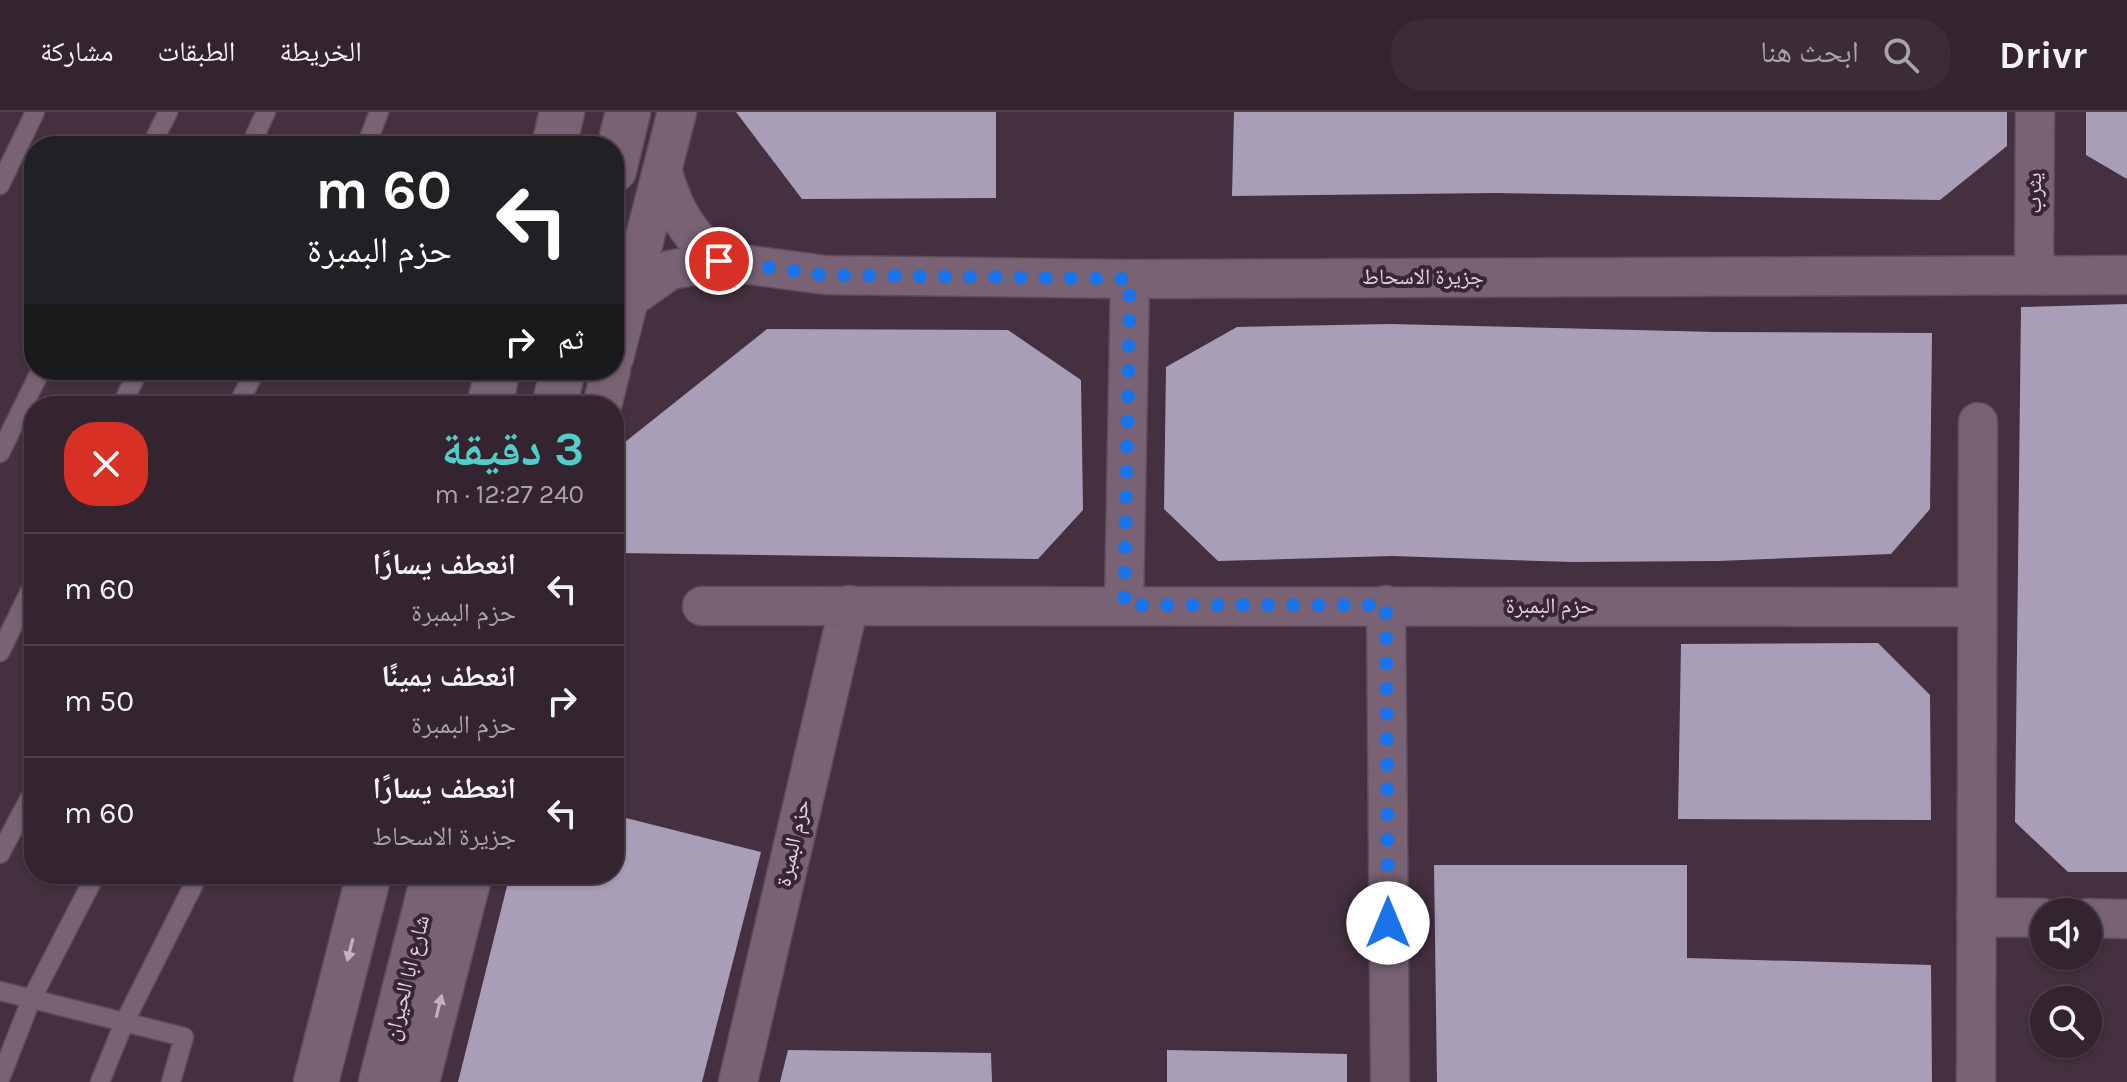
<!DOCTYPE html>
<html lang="ar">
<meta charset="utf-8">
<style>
:root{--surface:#33242f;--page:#3b2c37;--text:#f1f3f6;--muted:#a9a4aa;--line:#4e414b;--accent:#53cdc9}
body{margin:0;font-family:Karla,"Noto Naskh Arabic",sans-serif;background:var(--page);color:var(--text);direction:rtl;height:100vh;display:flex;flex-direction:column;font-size:30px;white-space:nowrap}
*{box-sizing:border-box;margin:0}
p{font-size:26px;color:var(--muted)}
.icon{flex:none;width:44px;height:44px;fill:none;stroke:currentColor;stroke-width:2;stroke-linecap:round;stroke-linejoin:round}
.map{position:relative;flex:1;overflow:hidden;direction:ltr}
.panel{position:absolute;left:24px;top:284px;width:600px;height:488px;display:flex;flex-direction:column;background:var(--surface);border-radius:32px;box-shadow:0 2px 6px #0004,0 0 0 2px var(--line);direction:rtl}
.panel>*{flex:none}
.guide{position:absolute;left:24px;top:24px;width:600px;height:244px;border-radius:32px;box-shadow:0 2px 6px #0004,0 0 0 2px var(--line);direction:rtl;background:#202124;color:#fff;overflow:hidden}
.tools{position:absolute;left:2030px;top:786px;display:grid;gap:16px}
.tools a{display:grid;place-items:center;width:72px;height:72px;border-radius:50%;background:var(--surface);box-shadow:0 2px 6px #0004,0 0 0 2px var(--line);font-size:40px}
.pin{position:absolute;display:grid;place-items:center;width:68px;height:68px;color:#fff;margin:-34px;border:4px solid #fff;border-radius:50%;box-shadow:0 2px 8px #0007}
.me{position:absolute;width:88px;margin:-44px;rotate:0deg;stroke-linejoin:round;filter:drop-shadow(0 0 6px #0008)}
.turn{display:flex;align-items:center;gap:28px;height:168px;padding:0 40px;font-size:36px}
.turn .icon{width:104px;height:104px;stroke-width:2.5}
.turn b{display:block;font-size:56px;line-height:68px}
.then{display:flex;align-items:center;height:76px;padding:0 40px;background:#0003;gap:16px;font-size:30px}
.round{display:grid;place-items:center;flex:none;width:84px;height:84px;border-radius:32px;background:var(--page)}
.overview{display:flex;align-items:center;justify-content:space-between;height:136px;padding:0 40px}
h1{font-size:48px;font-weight:700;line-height:60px;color:var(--accent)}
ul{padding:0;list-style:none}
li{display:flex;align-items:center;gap:24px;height:112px;padding:0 40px;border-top:2px solid var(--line)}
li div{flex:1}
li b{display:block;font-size:30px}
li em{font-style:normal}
header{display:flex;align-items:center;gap:48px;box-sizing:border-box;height:112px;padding:0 40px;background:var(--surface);border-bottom:2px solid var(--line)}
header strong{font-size:38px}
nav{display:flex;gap:44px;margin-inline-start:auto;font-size:28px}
.search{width:560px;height:72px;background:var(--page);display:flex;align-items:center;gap:20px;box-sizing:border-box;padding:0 28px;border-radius:32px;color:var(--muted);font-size:30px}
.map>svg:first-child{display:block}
.building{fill:#a99eb7}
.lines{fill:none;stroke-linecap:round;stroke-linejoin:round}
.service-casing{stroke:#5d4d5a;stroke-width:21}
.minor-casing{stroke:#5d4d5a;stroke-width:41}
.tertiary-casing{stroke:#5d4d5a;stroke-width:47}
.service{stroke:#786273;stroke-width:18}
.minor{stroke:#786273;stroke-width:38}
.tertiary{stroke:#786273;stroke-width:44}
.oneway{fill:#c2b2be}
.route{stroke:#1a73e8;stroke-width:14;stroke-dasharray:0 25.2}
.labels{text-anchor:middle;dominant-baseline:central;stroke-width:8;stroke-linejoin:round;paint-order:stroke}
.street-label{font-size:22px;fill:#e1d4de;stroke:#392635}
</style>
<header>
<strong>Drivr</strong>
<div class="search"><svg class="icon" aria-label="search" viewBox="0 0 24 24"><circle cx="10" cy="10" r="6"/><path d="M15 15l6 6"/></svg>ابحث هنا</div>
<nav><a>الخريطة</a><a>الطبقات</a><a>مشاركة</a></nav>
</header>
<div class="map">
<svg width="2127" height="970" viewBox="0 0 2127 970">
<rect width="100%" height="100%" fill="#44303f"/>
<path class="building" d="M736,0H996V86L802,87Z
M1234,0H2007V34L1940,88L1496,81L1232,84Z
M2086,0H2127V67L2086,43Z
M2127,192V760H2068L2015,710L2021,195Z
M1390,212L1716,220L1932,221L1930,397L1891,442L1718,449L1573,450L1392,444L1218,449L1164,397L1166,255L1237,215Z
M767,217L1008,218L1081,268L1083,398L1038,447L614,441V367L620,334Z
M1878,531L1930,583L1931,708L1678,707L1681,532Z
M614,703L761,740L702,970H458L510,762H614Z
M1434,753H1687V846L1931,853L1932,970H1437Z
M788,938L991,941L992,970H780Z
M1167,938L1347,942V970H1167Z"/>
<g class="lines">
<defs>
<path id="service" d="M151,34L168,0
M250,34L266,0
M366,34L379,0
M0,73L35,0
M121,294L139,258
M237,294L256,258
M0,341L41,258
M0,540L34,471
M0,742L34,678
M0,879L184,925L171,970
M0,967L31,888L96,762
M100,970L124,911L199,762"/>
<path id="minor" d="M663,60C673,98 689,124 719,149
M2034,163L2035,0
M629,187L670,158L719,149L825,163L1130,167L2127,163
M614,246L677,0
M602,294L611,258
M1124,493L1130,167
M1386,493L1390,970
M702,494L1976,495
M1976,805L2044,806
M2088,806L2127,807
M420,970L473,762
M738,970L849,493
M1976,970L1978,310"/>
<path id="tertiary" d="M554,34L562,0
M614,58L628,0
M489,294L498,258
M554,294L563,258
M316,970L369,762
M381,970L434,762"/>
</defs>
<use href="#service" class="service-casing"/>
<use href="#minor" class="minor-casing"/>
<use href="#tertiary" class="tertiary-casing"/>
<use href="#service" class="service"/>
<use href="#minor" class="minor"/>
<use href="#tertiary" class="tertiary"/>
</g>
<defs><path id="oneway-solid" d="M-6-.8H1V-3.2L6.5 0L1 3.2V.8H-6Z" transform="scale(2)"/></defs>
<g class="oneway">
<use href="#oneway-solid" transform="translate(350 838) rotate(104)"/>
<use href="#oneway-solid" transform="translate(439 894) rotate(-76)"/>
</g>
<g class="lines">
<path class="route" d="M719,149L825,163L1130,167L1124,493H1386L1388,811"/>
</g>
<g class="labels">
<g class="street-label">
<text transform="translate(2034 81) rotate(-90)">يثرب</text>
<text x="1423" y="165">جزيرة الاسحاط</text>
<text x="1550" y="494">حزم البمبرة</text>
<text transform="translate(793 731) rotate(-77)">حزم البمبرة</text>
<text transform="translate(407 866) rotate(-76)">شارع ابا الحيران</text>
</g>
</g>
</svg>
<div class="tools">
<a><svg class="icon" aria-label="sound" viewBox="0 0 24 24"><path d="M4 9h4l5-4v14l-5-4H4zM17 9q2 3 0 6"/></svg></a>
<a><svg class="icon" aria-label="search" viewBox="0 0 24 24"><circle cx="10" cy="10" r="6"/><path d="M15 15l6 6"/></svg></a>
</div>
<div class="pin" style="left:719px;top:149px;background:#d93025"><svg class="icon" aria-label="arrive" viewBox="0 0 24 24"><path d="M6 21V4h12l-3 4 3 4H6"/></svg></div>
<svg class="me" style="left:1388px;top:811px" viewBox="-20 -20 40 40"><circle r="19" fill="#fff"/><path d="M0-13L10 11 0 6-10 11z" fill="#1a73e8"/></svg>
<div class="guide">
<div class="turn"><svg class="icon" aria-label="left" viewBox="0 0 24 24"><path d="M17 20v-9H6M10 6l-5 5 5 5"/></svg><div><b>60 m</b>حزم البمبرة</div></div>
<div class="then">ثم<svg class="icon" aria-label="right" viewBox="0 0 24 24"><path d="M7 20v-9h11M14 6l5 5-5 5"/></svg></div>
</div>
<section class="panel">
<div class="overview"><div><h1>3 دقيقة</h1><p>240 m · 12:27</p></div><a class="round" style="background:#d93025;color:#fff"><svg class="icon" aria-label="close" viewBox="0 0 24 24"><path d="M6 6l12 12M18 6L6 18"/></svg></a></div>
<ul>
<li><svg class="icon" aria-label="left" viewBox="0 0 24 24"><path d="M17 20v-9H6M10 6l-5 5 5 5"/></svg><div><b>انعطف يسارًا</b><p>حزم البمبرة</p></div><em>60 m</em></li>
<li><svg class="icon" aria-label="right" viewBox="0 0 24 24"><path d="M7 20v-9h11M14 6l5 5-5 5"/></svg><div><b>انعطف يمينًا</b><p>حزم البمبرة</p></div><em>50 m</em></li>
<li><svg class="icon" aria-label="left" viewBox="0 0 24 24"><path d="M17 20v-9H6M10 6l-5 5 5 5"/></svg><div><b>انعطف يسارًا</b><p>جزيرة الاسحاط</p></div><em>60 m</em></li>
</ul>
</section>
</div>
